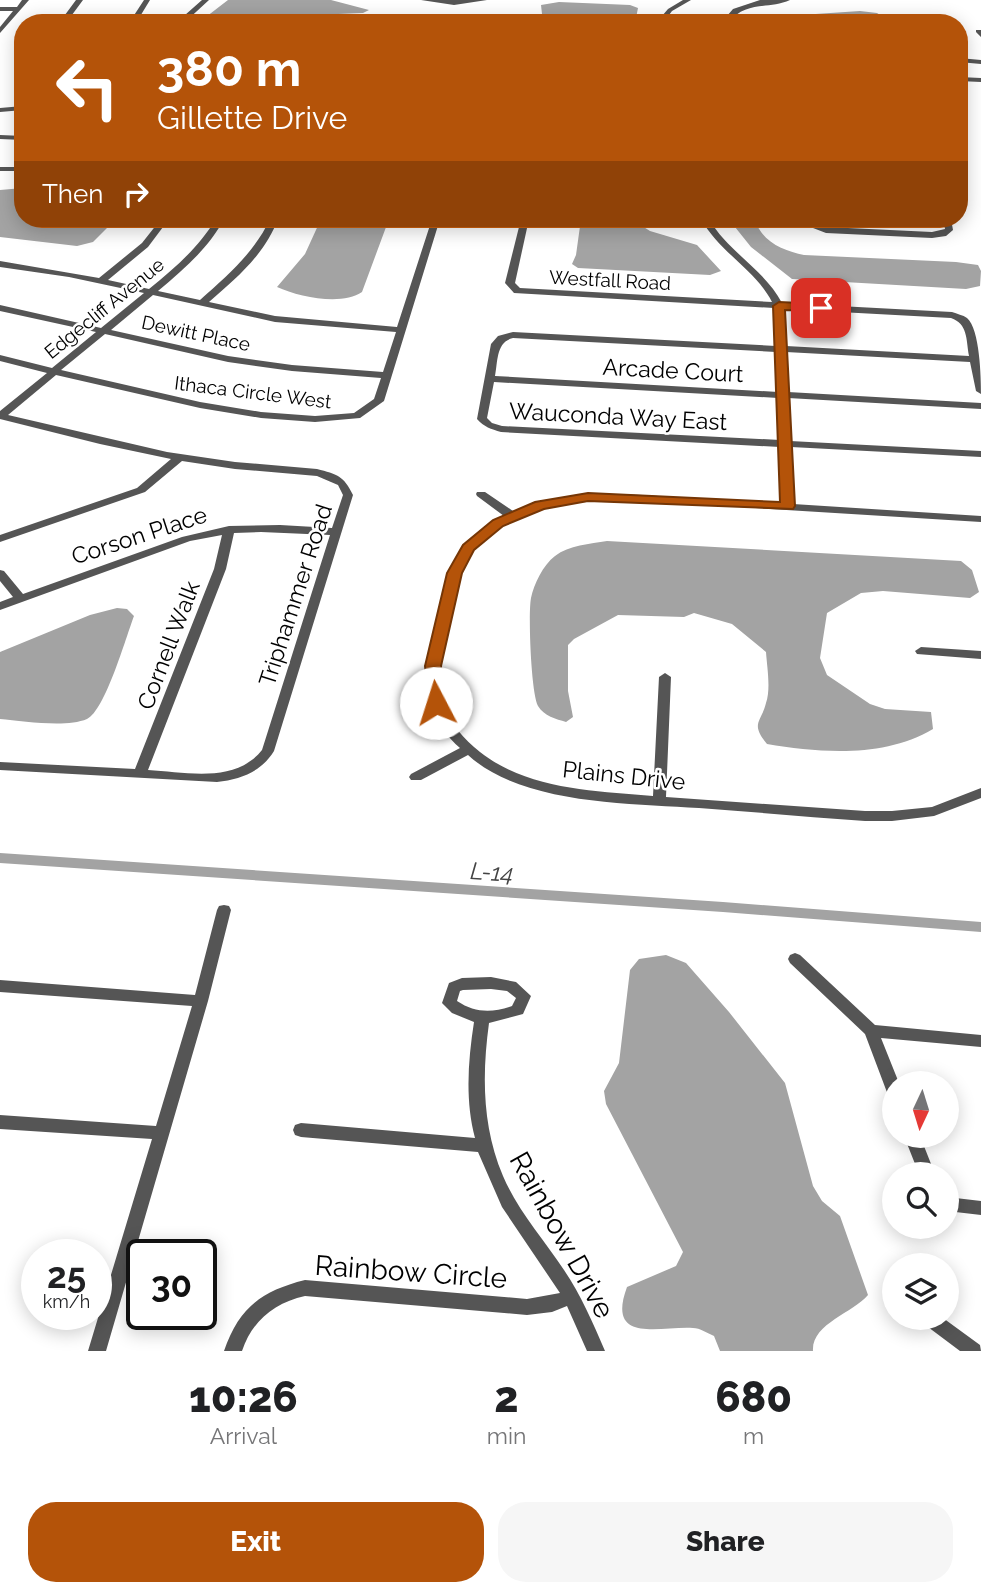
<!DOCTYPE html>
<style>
:root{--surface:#fff;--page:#f6f6f6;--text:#202124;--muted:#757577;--accent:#b45309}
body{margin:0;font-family:Raleway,sans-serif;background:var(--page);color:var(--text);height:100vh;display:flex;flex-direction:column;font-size:26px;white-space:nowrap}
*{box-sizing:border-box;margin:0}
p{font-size:23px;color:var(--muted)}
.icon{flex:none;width:38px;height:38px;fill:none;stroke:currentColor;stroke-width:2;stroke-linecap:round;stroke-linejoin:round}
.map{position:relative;height:1351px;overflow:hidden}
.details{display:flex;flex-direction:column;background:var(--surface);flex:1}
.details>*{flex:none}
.guide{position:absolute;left:14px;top:14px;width:954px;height:214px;border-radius:28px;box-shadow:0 4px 18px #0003;background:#b45309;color:#fff;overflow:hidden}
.needle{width:46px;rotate:184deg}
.fabs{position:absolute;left:882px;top:1071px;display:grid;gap:14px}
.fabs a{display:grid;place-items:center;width:77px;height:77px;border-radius:50%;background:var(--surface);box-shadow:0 4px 18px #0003;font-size:35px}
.speed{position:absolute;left:21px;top:1239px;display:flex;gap:14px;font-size:35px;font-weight:700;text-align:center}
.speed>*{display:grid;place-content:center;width:91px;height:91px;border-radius:50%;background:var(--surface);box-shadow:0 4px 18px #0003;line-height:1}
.speed small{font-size:18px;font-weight:400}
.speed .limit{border:4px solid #111;border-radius:10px;background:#fff;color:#111}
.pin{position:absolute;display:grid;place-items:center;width:60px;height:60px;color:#fff;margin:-30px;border-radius:14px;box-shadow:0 4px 10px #0006}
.me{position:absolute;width:77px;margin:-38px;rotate:355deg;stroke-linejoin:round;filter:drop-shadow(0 0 5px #0008)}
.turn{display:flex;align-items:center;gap:24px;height:147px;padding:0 28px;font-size:32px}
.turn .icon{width:91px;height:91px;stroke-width:2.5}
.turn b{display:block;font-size:49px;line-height:60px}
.then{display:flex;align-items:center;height:66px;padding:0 28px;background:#0003;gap:14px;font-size:26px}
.eta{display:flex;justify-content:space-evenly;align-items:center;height:119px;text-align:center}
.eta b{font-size:42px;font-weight:800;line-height:49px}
.action{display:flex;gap:14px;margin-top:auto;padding:14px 28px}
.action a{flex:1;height:80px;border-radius:28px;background:var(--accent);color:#fff;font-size:28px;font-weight:800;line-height:80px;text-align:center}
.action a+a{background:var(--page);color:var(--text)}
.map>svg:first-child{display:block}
.water{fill:#a3a3a3}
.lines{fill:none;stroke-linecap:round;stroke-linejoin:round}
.canal{fill:#a3a3a3;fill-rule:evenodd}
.street{fill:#555;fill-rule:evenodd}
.route{fill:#b45309;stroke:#753606;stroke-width:2}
.labels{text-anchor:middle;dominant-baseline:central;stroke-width:5;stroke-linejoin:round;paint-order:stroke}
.far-street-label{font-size:19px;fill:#000;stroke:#fff}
.street-label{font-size:23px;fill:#000;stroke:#fff}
.water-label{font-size:24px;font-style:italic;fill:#444;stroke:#fff}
.near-street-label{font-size:28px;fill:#000;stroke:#fff}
</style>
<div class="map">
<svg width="981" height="1351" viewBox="0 0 981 1351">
<rect width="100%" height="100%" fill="#fff"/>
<path class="water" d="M228,0H331L369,10L363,13L289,16L216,23L202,20Z
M559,2L630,5L638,8L635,23H543L541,5Z
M860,11L877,13L883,17L881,19L849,23H772L786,16Z
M23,188V219H116L93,242L77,246L0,237V190Z
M321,219H389L362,292C342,306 299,297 277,287L305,254Z
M581,219H631L650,231L697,245L721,271L710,275L578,268L572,264L576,255Z
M732,219H755C761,242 784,251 804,255L956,262L978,265L981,271L980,286L966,289L792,279L751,247L735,227Z
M607,541L961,561L972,570L979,592L970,598L883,591L861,593L827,613L820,658L827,675L870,704L885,709L931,712L933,729C884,758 821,753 767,744C750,723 761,723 766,703C771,689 767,667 766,652L732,624L694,613L684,617L618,615L574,639L568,645V691L573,717L566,722C556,719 544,716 538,706C531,693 528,613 531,598C534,584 543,565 555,556C569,545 590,544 607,541Z
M117,608L127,609L134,616C126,637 105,711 87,719C66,728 23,721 0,719V652L90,615Z
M666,955L686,963L729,1012L785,1083L813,1186L822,1201L840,1216L868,1295C853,1313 811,1324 813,1351H720L714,1336C707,1333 700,1328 693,1328C659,1326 606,1344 627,1287L676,1266L683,1252L606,1104L604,1091L619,1063L630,970L639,959Z"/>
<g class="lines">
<path class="canal" d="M0,853L723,902L981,922V932L723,912L0,863Z"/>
<path class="street" d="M22,0H29L0,33V27L13,11H0V7H17Z
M76,0H83L66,23H59Z
M144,0H150L136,23H129Z
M202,0H209L184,23H176Z
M421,0H487L454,5Z
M683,0H691L672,11L663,23H656L668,9Z
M760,0H790C768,10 746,0 728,23H721L733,9Z
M976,30H981V37L976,32Z
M959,58L981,60V64L959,62Z
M959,77L981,78V82L959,81Z
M23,106V110L0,112V108Z
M0,135L23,136V140L0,139Z
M0,167H23V171H0Z
M161,219H169L148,247L108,280L149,289C176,267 197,249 216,219H224C208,249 184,269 158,291L200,300C228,275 254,253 270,219H278C265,254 237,278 209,302L275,316L397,327L432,219H440L384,401L360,418L315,422L261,418L200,408L56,375L8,415L167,452L235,462L317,469C337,474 344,476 353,495L274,751C261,772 241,779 217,782L0,770V762L135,769L214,569L222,535L190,541L0,610V602L13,597L0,581V570L4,571L23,594L182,537L229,526L280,525L332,528L343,495L338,485L317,476L235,469L182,461L145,492L0,542V535L137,488L171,459L100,444L0,419V411L47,373L0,361V355L52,368L96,332L0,311V305L101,328L144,293L69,277L0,267V261L99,278L142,243ZM153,295L275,322L396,332L383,372L292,365L228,356L111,330ZM105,334L228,362L292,371L381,378L374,399L354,413L315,416L261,412L200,402L61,370ZM261,532L330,535L262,750C235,784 186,772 148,770L226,569L234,533Z
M521,219H529L515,283L520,288L772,302C755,269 720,253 701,219H709C728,252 764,269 782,303L952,312C957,314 963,315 967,318C980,329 981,378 981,394L976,391L970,362L786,352L788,392L981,403V409L788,398L790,441L981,451V457L791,447L793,504L981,516V522L609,499C566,502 519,508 485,538C475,547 465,560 460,572C456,583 454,597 452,609C445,638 433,672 442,702C449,723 464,739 480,752C528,790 595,791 653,796L659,677L665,673L671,677L666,797L865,811H892L932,807L981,788V798L934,816L892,821H865C810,817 754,812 699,808C629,803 523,805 468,755L421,780H411L409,777L411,774L460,748C416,708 426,671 438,619C441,604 443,586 449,572C459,547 481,528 504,516L477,496L476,494L477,492H485L513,511C567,490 617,493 674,497C710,499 746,501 782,503L780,447L501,432C491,429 484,427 477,419L491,344L498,336L513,332L776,346L774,308L514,293L505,283ZM784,309L951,318C968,324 966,339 969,356L786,346ZM513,338L776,352L778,392L495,376C498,361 496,342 513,338ZM494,382L778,398L780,440L502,426L492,423L487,418Z
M808,219H816L819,224L827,227L932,232L945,229L943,219H951L953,230L946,236L932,238L826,233L813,228Z
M921,647L981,651V659L917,654L915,651Z
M224,905L229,906L231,910L208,1001L106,1351H88L152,1139L0,1129V1115L156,1126L192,1006L0,992V980L195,995L217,910L219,906Z
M795,953L800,955L875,1025L981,1035V1047L881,1038L899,1083H894V1096L888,1095L865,1034L790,963L788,959L790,955Z
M491,977L516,982L531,996L523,1014L489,1023C482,1075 482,1126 503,1176C518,1211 543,1238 564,1270C581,1295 593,1323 605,1351H587L567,1306L552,1312L527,1315L305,1296C274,1303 252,1321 242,1351H224C239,1308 261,1291 305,1280L527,1299L560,1293L502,1207L478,1152L301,1137L295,1135L293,1130L295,1125L301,1123L475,1138C465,1100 468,1061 474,1022L452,1013L442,1003L449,983L462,978ZM491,989L507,991L516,998L512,1006C492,1013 475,1013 457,1001L460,991L463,990Z
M904,1136H920L935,1174H919Z
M947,1197L981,1201V1215L947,1211Z
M921,1318H943L980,1345L981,1351H960L924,1324Z"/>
</g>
<path class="route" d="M779,302L821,304L827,308L821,311L785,310L795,506L793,509L588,501L544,509L503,526L474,550L462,573L441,666L444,703L436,708L430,707L425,666L447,573L463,545L493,520L535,502L588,493L780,502L773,306Z"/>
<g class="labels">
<g class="far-street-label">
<text transform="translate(610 280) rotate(3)">Westfall Road</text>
<text transform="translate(104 308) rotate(-39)">Edgecliff Avenue</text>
<text transform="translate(196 333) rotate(12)">Dewitt Place</text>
<text transform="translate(253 392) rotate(7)">Ithaca Circle West</text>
</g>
<g class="street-label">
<text transform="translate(673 370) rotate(3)">Arcade Court</text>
<text transform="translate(618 416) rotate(3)">Wauconda Way East</text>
<text transform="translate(139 535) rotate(-18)">Corson Place</text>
<text transform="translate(295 595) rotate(-72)">Triphammer Road</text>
<text transform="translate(168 645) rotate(-69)">Cornell Walk</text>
<text transform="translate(624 775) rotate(6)">Plains Drive</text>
</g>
<g class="water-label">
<text transform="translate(492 872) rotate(4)">L-14</text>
</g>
<g class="near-street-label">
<text transform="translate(562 1235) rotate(61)">Rainbow Drive</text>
<text transform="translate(411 1272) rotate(4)">Rainbow Circle</text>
</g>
</g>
</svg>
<div class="fabs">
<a><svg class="needle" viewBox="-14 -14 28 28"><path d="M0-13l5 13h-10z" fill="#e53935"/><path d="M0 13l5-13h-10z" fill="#757577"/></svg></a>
<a><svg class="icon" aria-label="search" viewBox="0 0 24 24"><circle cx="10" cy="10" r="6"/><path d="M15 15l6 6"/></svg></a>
<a><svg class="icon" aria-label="layers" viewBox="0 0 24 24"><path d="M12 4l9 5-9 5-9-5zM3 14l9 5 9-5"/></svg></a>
</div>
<div class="speed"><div>25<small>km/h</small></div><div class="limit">30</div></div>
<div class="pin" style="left:821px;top:308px;background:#d93025"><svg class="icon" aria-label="arrive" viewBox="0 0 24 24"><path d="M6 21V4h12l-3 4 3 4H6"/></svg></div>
<svg class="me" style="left:436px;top:703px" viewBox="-20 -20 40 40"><circle r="19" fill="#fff"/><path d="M0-13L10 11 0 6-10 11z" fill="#b45309"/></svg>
<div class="guide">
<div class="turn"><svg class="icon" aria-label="left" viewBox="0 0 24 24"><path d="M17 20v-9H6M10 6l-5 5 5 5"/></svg><div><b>380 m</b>Gillette Drive</div></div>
<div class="then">Then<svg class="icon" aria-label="right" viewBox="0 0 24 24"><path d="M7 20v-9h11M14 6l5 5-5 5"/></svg></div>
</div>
</div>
<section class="details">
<div class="eta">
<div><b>10:26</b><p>Arrival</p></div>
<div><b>2</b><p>min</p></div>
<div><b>680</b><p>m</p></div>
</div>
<div class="action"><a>Exit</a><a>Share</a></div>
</section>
